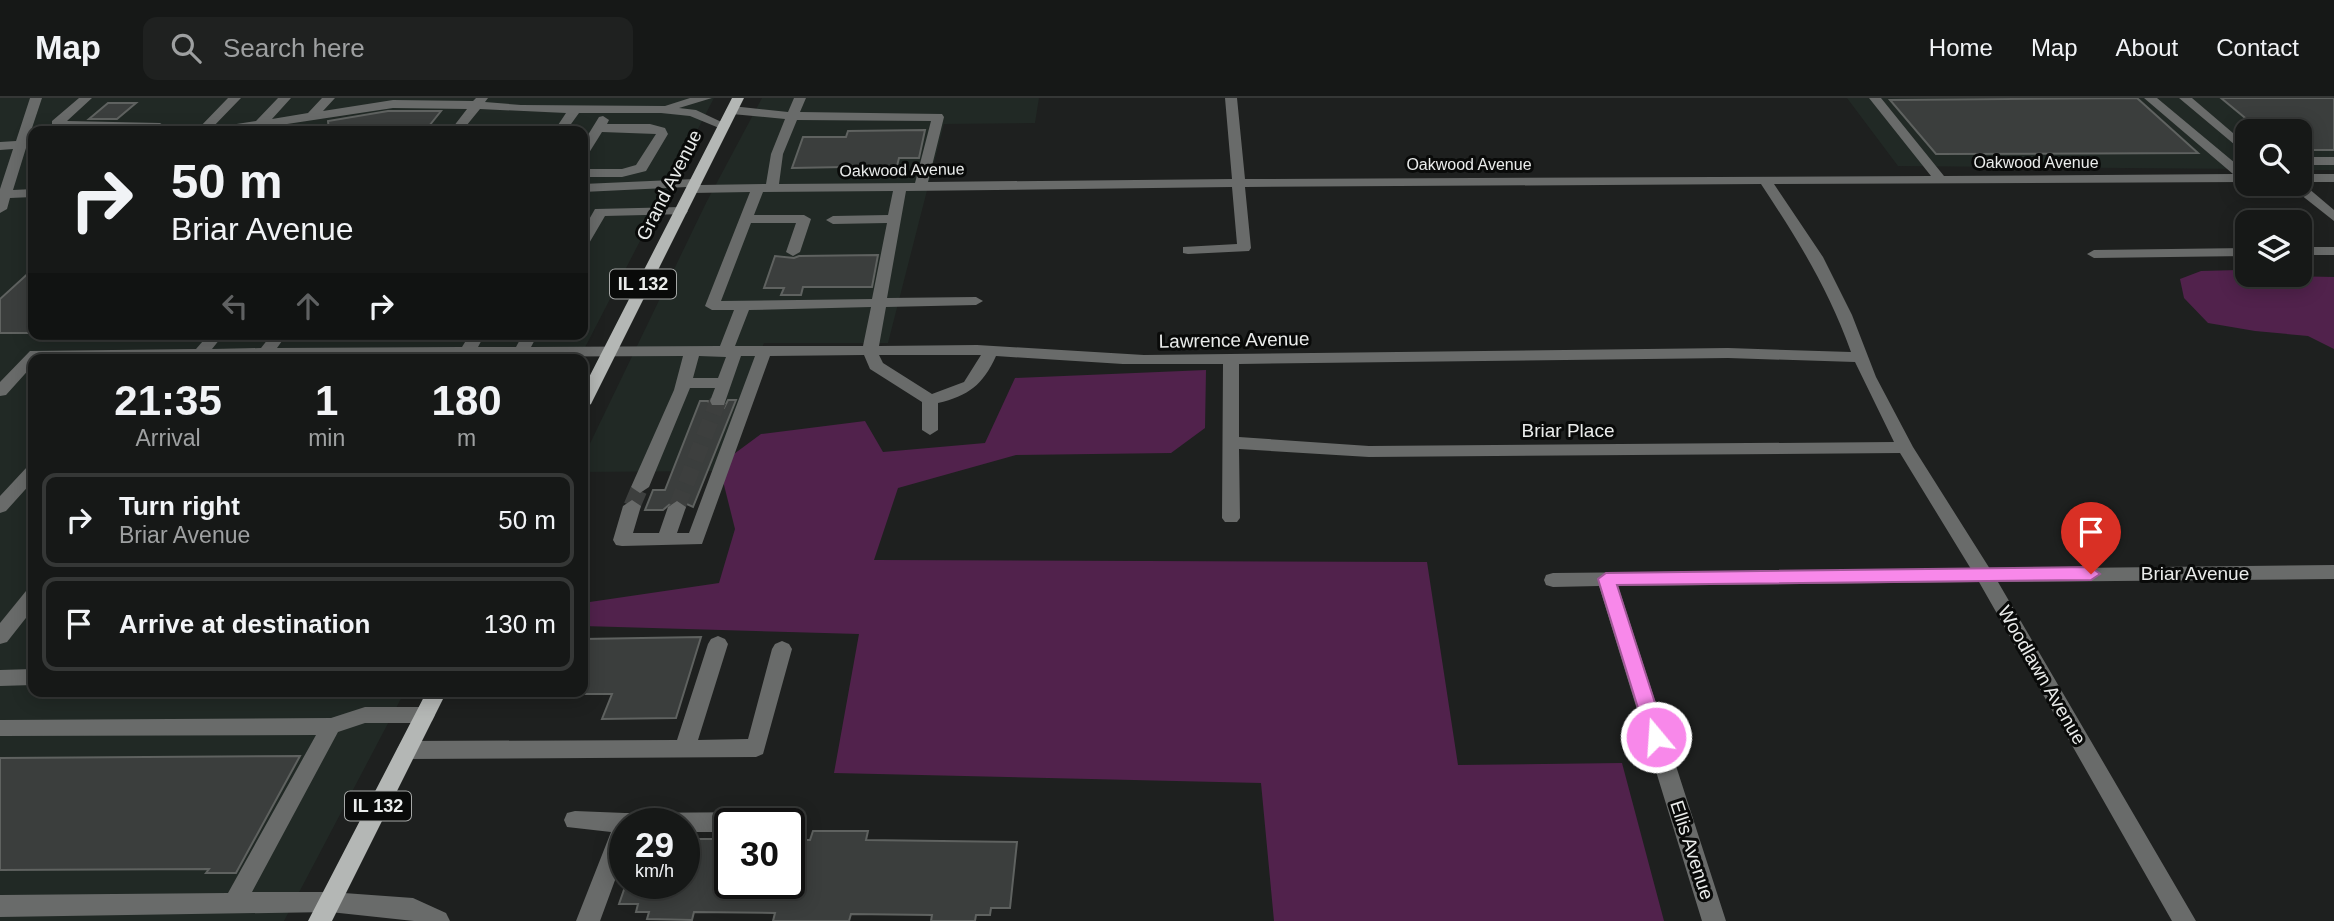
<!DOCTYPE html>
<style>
:root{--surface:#161817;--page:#1f2120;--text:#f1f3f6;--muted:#9ea0a1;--line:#353736}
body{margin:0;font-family:Helvetica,sans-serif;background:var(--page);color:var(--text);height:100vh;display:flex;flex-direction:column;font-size:26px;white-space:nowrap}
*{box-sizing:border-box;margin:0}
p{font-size:23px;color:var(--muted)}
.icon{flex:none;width:38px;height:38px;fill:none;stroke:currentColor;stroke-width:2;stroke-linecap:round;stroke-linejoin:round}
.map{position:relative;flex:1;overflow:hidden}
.sheet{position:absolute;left:28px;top:256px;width:560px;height:343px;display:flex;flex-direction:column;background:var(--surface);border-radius:14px;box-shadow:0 4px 18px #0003,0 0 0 2px var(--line)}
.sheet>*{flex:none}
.top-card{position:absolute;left:28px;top:28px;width:560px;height:214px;border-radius:14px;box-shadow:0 4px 18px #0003,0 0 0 2px var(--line);background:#161817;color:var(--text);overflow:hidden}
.controls{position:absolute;left:2235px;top:21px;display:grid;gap:14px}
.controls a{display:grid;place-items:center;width:77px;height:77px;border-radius:14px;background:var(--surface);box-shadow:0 4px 18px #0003,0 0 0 2px var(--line);font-size:35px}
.speed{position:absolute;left:609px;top:710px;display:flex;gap:14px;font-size:35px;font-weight:700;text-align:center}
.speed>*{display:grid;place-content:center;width:91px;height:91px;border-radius:50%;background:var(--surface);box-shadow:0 4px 18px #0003,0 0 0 2px var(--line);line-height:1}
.speed small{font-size:18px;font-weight:400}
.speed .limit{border:4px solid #111;border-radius:10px;background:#fff;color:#111}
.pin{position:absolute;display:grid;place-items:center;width:60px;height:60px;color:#fff;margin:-72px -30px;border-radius:50% 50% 50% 0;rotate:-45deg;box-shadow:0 0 7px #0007}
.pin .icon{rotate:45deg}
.me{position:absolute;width:77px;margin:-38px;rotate:342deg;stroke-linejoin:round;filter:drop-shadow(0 0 5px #0008)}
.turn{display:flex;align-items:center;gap:24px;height:147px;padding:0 28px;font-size:32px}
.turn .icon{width:91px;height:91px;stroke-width:2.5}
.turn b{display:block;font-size:49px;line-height:60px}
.lanes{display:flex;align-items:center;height:66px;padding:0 28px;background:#0003;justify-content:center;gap:35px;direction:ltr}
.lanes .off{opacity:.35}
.eta{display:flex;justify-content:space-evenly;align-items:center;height:119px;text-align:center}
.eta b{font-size:42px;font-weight:600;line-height:49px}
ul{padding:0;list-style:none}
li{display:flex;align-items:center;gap:21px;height:94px;margin:0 14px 10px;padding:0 14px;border:4px solid var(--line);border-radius:14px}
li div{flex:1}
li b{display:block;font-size:26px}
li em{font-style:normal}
header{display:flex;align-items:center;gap:42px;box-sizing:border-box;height:98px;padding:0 35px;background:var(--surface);border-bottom:2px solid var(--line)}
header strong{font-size:33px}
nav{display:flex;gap:38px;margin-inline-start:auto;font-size:24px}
.search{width:490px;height:63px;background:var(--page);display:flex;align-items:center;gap:18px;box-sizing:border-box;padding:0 24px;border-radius:14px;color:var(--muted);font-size:26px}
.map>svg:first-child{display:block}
.built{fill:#212925;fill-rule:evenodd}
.green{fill:#51224c}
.building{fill:#3b3e3d;stroke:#5f6260;stroke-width:2}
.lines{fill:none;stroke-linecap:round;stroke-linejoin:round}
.minor-tunnel{stroke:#3d3f3e;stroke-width:17;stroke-dasharray:17 8;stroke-linecap:butt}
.minor{fill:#696b6a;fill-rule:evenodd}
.major{fill:#b4b7b5;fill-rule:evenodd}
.route{fill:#f888ea;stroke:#a15898;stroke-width:2}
.labels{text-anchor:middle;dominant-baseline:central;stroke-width:6;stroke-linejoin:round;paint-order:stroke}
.far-street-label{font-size:16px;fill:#eaeceb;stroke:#090a09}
.shield{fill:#090a09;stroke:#a6a8a7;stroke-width:2}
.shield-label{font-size:18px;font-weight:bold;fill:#eaeceb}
.street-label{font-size:19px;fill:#eaeceb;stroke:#090a09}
</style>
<header>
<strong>Map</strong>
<div class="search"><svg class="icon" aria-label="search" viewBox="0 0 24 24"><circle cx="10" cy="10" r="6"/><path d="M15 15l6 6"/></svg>Search here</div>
<nav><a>Home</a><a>Map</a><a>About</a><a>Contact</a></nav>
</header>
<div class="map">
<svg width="2334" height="823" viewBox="0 0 2334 823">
<rect width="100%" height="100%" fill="#1e201f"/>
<path class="built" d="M0,0H714L579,261H33V593H405L284,823H0ZM33,33H583V236H33Z
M762,0H1039L1035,25L944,26L888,245H764L714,373L583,374V360L706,105Z
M1847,0H2334V72H2300V33H2247V71L1898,68Z"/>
<path class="green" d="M2239,172L2247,173V177L2334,179V251L2308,238L2255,233L2208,225L2184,200L2180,181L2201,173Z
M1206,272L1205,330L1171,355L1016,357L898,390L874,462L1427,464L1458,667L1622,665L1664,823H1274L1261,685L834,675L859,536L583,528V505L719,485L735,431L719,367L761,336L865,323L883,354L985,345L1015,280Z"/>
<path class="building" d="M2137,0L2198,55L1936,56L1890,2Z
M2221,0H2334V52H2300V33H2261Z
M108,5H136L117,21H89Z
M388,13H441L425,33H329L328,23Z
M925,32L919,60H899L897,68L792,70L803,39H846L848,33Z
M878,157L872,189H803L801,197H781L784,190H764L775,158L794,160L799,158Z
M33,171V235H0V201Z
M728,302H736L693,409L676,401L663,412H645L653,392H665L700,303H708L712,310H724Z
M701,539L676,620L602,621L612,596H583V541Z
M300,658L236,775H206L209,771L0,772V660Z
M813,733H868L866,742L1017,744L1010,810H991L990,817H976L975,823H931L932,817L851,816L849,823H773L775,815L694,814L692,822L647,821L649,814H636L638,806H619L626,786H684V741H730V786H789V742H810Z"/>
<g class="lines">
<path class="minor-tunnel" d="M632,408L640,389
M677,409L718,303"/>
<path class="minor" d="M30,0H42L28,42H33V50H26L13,92L33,91V99L10,100L7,111L0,115V91L13,51L0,52V44L16,43Z
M79,0H92L67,23L160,25L166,29L165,33L52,29V23Z
M228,0H241L209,33H196Z
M278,0H291L272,21L308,15L322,0H335L323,13L393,2L473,3L476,0H488L485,4L521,7L665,8L690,0H712L679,10L696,12L730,28L724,32L690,18L661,15H579L566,33H554L566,15L480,11L462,33H450L467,11L393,10L240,33H211L217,29L256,23Z
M794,0H806L800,14L942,16L944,19L928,84L1232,81L1225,0H1237L1245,81L1931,78L1869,0H1881L1944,78L2233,76L2144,0H2157L2247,75V84L1774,86L1823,159L1852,217L1876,279L1913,349L1990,471L2334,467V481L1998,484L2196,823H2172L1979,484L1618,488L1726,823H1702L1599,488L1553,489L1546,487L1544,482L1546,477L1553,475L1971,471L1900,355L1369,359L1239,351L1240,420L1237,424H1225L1222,420L1223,266H1123L996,258C983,287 968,298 938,305V332L930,337L922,332V304L870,271L864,257L770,258L702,446L622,448L616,447L613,442L623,408L632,402L641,408L633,435H659L668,409L677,403L686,409L677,435H689L755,258H741L724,307H712L710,303L715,290H690L649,389L640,395L631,389L674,292L683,258L33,261V267L6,297L0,298V284L30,253L196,251L209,236H224L212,251L261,250L272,236H287L277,250L462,249L470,236H485L478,249H516L523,236H538L531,249L720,248L734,212H712L705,208L750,94L692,95L687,94V89L583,94V86L695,81L700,82V87L766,86L771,56L785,21L732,16L726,12L732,8L788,14ZM797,22L931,23L915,85L779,86L783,56ZM1761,86C1798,142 1828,190 1851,254L1728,250L1144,257L977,247L879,248L886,209L976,207L983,203L976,199L887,200L906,93L1232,89L1237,146L1183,149V155L1188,156L1249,153L1251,150L1245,89ZM893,93L888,117L833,118L826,122L833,126L887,125L872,201L721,203L751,125H796L786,154L793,158L800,154L811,121L804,117H754L763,94ZM871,209L863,248H735L749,212ZM879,257H981L964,284L932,296L883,265ZM699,258L726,259L718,280H693ZM1728,260L1855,264L1894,344L1369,348L1239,339V266Z
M2179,0H2192L2247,47V57Z
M603,18L609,22L607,26H650L665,30L668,36L646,73L622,79H583V71H622L636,67L656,36L602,34L587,58L583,59V45L599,19Z
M2300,59H2334V67H2300Z
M2300,76H2334V84H2301L2334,112V123L2291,89L2290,86H2300Z
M681,109L688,113L686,116L605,118L588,147L583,148V132L595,111Z
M2300,149H2334V157H2300Z
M2247,150V158L2094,160L2087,156L2094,152Z
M33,367V383L6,413L0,415V398L27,369Z
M33,491V511L7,544L0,546V525L26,493Z
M718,538L725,541L728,546L698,642L748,641L772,551L775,546L782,543L789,546L792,551L763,656L756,659L407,661L400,658L397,652L400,646L407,643L677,642L708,546L711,541Z
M33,571V587L0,588V572Z
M365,609H425L432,611L435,617L432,623L425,625H365L338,634L252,794H330L413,800L446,815L450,823H414L330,814L0,819V797L228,795L316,637L0,638V622L331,620Z
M575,713L625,715L773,714L781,717L784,724L783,726H730V734H684V726H625V755L600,823H576L611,734L567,729L564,722L567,715Z"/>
<path class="major" d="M732,0H744L591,306L583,311V291Z
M427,593H447L332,823H308Z"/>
</g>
<path class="route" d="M2091,469L2100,476L2091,482L1617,487L1666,639L1663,644L1656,647L1650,644L1647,639L1598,481L1606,475Z"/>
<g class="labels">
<g class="far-street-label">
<text x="2036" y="64">Oakwood Avenue</text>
<text x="1469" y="66">Oakwood Avenue</text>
<text transform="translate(902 72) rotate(-1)">Oakwood Avenue</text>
</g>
<g class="shield">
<rect x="610" y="171.5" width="66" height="29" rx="5"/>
<rect x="345" y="693.5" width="66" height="29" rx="5"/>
</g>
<g class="shield-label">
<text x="643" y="186">IL 132</text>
<text x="378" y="708">IL 132</text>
</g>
<g class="street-label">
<text transform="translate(669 87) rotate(-63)">Grand Avenue</text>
<text transform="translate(1234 242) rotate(-1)">Lawrence Avenue</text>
<text x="1568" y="332">Briar Place</text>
<text x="2195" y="475">Briar Avenue</text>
<text transform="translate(2042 577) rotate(60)">Woodlawn Avenue</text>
<text transform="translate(1692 752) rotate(72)">Ellis Avenue</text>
</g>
</g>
</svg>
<div class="controls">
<a><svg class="icon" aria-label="search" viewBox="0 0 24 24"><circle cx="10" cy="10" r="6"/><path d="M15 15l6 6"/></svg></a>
<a><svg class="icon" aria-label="layers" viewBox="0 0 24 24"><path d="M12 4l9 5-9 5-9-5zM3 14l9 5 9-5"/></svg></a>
</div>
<div class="speed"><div>29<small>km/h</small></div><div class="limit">30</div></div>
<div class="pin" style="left:2091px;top:476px;background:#d93025"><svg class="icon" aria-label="arrive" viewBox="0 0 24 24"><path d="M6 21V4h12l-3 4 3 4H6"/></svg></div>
<svg class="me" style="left:1656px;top:639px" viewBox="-20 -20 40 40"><circle r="17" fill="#f888ea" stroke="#fff" stroke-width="3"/><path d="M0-11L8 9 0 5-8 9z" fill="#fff"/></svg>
<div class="top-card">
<div class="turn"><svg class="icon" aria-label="right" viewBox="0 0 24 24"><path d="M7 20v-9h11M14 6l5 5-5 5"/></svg><div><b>50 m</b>Briar Avenue</div></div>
<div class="lanes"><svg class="icon off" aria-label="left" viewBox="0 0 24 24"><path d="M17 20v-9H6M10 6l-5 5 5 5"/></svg><svg class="icon off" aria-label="ahead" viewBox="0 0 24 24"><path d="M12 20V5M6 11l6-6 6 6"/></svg><svg class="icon" aria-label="right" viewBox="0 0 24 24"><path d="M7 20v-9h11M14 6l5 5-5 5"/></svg></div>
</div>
<section class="sheet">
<div class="eta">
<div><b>21:35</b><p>Arrival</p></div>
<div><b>1</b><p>min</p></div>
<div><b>180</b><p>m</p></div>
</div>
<ul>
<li><svg class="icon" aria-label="right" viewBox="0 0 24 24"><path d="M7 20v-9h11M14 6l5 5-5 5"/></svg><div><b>Turn right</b><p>Briar Avenue</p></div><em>50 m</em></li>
<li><svg class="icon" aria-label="arrive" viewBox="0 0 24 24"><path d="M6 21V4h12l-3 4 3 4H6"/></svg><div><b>Arrive at destination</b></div><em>130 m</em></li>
</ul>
</section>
</div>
